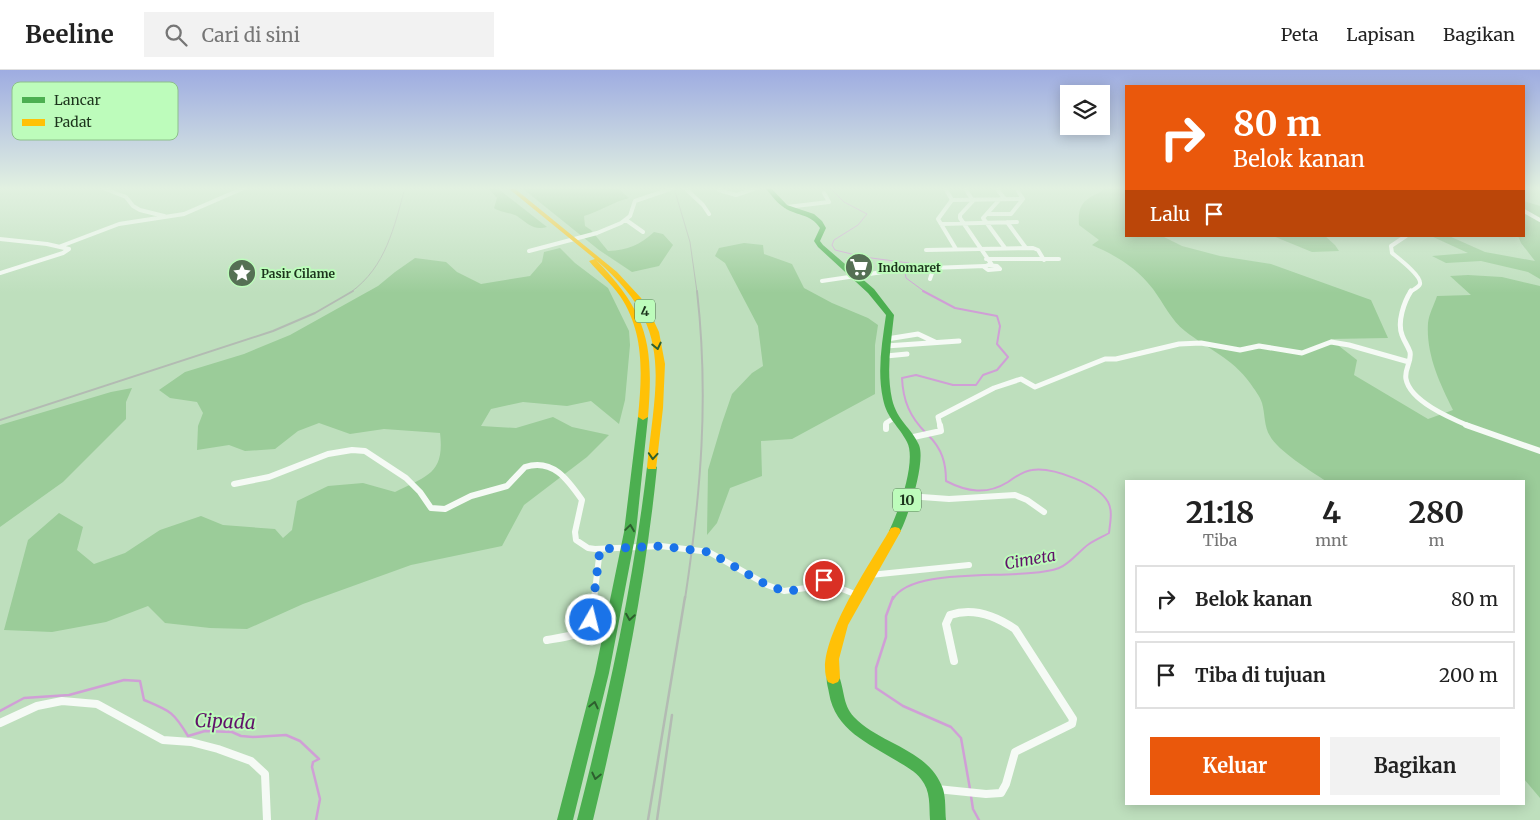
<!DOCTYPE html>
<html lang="id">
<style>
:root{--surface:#fff;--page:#f2f2f2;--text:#222;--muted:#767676;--line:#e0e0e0;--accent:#ea580c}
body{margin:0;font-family:Merriweather,serif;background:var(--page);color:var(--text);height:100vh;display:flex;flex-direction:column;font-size:19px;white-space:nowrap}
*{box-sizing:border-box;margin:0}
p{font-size:16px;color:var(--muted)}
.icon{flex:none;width:28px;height:28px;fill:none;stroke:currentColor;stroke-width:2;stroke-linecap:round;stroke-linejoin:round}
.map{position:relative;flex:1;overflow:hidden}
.side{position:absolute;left:1125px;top:410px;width:400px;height:325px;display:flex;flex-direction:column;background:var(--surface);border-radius:0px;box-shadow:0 2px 12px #0003}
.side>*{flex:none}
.guide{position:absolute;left:1125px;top:15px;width:400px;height:152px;border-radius:0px;box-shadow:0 2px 12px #0003;background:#ea580c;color:#fff;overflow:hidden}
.fabs{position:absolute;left:1060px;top:15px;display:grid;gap:10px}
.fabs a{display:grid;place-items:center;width:50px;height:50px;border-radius:0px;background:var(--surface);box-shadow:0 2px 12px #0003;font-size:25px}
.pin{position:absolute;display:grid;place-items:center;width:42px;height:42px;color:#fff;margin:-21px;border:2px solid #fff;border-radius:50%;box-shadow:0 1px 5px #0007}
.me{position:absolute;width:55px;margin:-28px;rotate:8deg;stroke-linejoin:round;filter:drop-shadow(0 0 4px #0008)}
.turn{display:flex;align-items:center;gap:18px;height:105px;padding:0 25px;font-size:22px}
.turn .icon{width:65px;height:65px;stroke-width:2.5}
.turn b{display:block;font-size:35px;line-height:42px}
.then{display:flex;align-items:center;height:48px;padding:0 25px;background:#0003;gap:10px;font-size:19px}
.eta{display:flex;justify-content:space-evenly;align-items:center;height:85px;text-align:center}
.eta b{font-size:30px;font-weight:700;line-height:35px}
.primary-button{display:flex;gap:10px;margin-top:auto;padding:10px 25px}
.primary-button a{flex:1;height:58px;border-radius:0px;background:var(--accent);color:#fff;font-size:20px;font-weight:700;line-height:58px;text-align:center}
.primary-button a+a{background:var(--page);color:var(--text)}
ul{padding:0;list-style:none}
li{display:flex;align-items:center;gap:15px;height:68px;margin:0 10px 8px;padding:0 15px;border:2px solid var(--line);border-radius:0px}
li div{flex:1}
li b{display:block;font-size:19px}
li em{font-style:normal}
header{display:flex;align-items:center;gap:30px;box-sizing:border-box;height:70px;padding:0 25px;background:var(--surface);border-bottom:1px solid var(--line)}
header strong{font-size:24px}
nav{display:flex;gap:28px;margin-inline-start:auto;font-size:18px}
.search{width:350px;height:45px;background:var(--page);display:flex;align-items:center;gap:12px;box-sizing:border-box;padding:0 18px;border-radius:0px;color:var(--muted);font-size:19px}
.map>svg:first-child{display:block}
.green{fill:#9bcc99}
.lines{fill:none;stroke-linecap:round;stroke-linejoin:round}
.stream-far2{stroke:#d09fd6;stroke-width:1}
.stream-far1{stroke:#d09fd6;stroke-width:2}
.stream{stroke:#d09fd6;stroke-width:2.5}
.street-far3{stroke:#f5faf5;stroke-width:4}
.street-far2{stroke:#f5faf5;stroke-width:5}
.street-far1{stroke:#f5faf5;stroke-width:6}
.street{stroke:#f5faf5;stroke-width:8}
.fast{fill:#4caf50;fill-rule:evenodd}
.slow{fill:#ffc107;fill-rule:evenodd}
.rail-far2{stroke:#b3bbb3;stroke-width:1}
.rail-far1{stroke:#b3bbb3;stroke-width:2}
.rail{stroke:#b3bbb3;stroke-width:2.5}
.oneway{stroke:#2d5f2e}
.route{stroke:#1a73e8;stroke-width:9;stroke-dasharray:0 16.2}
.labels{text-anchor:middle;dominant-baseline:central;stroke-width:4;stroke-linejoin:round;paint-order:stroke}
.far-poi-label{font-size:12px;font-weight:bold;fill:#1c341c;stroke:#bdfcbb;text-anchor:start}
.shield{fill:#bdfcbb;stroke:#4c704c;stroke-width:1}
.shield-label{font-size:14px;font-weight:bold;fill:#1c341c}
.water-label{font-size:16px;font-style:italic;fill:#611269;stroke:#bdfcbb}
.near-water-label{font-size:19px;font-style:italic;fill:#611269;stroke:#bdfcbb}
.key{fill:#bdfcbb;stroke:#8dc08b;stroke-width:1}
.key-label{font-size:14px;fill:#1c341c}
</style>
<header>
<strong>Beeline</strong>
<div class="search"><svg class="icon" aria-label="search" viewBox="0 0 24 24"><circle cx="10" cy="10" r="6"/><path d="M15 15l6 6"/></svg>Cari di sini</div>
<nav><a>Peta</a><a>Lapisan</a><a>Bagikan</a></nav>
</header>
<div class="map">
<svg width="1540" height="750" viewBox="0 0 1540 750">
<rect width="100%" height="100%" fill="#bedfbd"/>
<path class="green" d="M488,118H497L547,157C534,161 527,153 517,146C510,142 501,143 494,138L497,128Z
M522,118H618L629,128C613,132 600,141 584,146L585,156L591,160L608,181C628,180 640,175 654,162L663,164L673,175L659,196L632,202L599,180Z
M1107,118H1126V166H1162L1182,176L1220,186L1271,194L1371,230L1388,268L1330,269L1357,290L1354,305L1428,349L1453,340C1439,312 1426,284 1428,253C1429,244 1434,235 1437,226L1471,225L1450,206L1468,205L1502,207L1540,216V728L1524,709V411H1326C1312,402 1277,380 1270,366C1264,357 1265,343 1262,333C1260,326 1254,319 1250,313C1231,287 1209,280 1185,261C1171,250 1164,234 1153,219C1137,198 1117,186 1092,175L1099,170L1079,155C1077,129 1089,129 1107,118Z
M1524,131L1540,136V209L1528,202L1481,191L1446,193L1432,186L1468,183L1431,166H1449L1485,182L1535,191L1521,173L1518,166H1524Z
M1273,166H1325L1335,175L1339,181L1312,182Z
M744,173L763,175L764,184L792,194L804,218L832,233L868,248L878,255L875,275V324L792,369L761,371L762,406L730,418L717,453L707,465L708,400L722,353L732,324L752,303L763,296L758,256L725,193L715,186L719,178Z
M560,178L575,193L608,218L629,261L630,275L625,330L619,354L591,331L567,336L523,332L491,339L481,356L516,358L553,347L572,357L609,365L587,387L524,435L502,476L411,495L303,534L247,559L210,558L165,553L148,536L106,552L52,562L4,560L28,470L59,443L83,457L77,480L94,494L125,483L160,460L201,446L223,455L275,459L283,468L292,460L297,431L328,416L363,413L395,422C426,406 445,404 440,363L384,359L350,364L319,353L298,361L275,379L245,381L229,375L197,380L198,356L203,343L197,332L170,328L159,320L185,302L244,284L290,265L378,216L395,202L415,188L446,192L457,202L481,214L530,206L542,192L544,182Z
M132,318L126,332V349L63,412L0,457V355L111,322Z"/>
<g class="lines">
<path class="stream-far2" d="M826,118L831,119L844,132L867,144L858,155L834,170L832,175L835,180L864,187L909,193L905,202L906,208L925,222"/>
<path class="stream-far1" d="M923,221L955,238L997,246L1000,256L997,274L1008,287L997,300L983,305L976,315H953L916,305L902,308C903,331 910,347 926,363
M893,529C913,494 1021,512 1059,498C1070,494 1079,481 1089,474C1095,470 1102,467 1109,463C1110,453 1113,441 1108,432C1098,414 1053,397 1032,400C1023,401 1015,407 1008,412C987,425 967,422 946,411C946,393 942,379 929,366"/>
<path class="stream" d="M893,527L886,546V567L876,598V618L903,636L951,657L961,668L970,719
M0,641L24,628L69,625L124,610L140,611L144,630C170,641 173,641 188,666L205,661L232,662L241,666L253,667L286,665L300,671L319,689L313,692L312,697L320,729L316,750
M971,726L973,739L979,750"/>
<path class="street-far3" d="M103,118L126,127L133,136L140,140L164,146
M685,118L703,135L709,144
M945,118L952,130L938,149L956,179
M965,118L973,131L960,145V148L992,195
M996,118L1005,129
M719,120L736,125L757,118
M1000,129L983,148L1005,178
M952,130L1023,129
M787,137L829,132L824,123
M1524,141L1540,150
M987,144H1011L1023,129L1016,118
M626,150L643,162
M1007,152L1026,178
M941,154L1017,152
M1406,166L1391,176L1392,183C1398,188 1422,206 1420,214C1419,217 1413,220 1410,222
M0,169L47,174L69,179L63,183L0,203
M61,176L119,154L184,144L244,118
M926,180L1033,178L1038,180L1044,190
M529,181L597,163L621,153L630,146L635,131L673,118
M986,189H1059
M988,195L997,196L1000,199L988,200L984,197Z
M928,197L932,203L930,209
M822,211L903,199L985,196"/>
<path class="street-far2" d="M1411,221C1404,232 1397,252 1402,265C1404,271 1408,276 1410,282C1412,292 1404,299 1406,309C1410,331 1450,348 1469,356
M887,269L918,264L935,272
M886,276L959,271
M886,286L907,284
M886,356V353L894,348
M940,356L938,347L994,318L1021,309L1035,317L1105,289H1116L1179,274L1201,273L1240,280L1259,276L1302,283L1331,272L1349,275L1409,292"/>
<path class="street-far1" d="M886,355V359
M1466,355L1540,381
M909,368L941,361L940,355
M234,414L269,407L328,384L352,380L365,381L406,408L420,422L431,438L445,439L471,426L507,416L525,397C553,388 568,410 582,430L575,462L576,470L588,478L595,479L661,476L709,482L767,515L784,521L806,518L820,510L857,525
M908,426L949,429L1015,425L1027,430L1044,442
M870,505L969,495
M594,529L600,479"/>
<path class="street" d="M547,570C583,564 589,565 594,527
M0,653L37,636L62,631L97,634L163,670L191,672L218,679L251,691L265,704L267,750
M937,719L986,724L1001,723L1006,714L1015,682L1072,654L1073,649L1015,559C996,546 973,537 950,545L946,554L954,591"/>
<path class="fast" d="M765,118H771L787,135L814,144L822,151L826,158L820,171L823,175L874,219L894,245C891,273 886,301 892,329C897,351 911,357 919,375C926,392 908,448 899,464H891L889,461C898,443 917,391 907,372C899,356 887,349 883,329C877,301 882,273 886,245L868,223L818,177L814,171L820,158C811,143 794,146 782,136C775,131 771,124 765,118Z
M643,344L648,347L636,462L609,603L573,750H557L595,603L624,462L638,347Z
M652,394L657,397C645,517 621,633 593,750H577C607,633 633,517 647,397Z
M833,602L838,604C845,619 842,634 854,647C881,675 929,679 943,719C946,729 945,740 946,750H930C929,736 931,721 921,709C915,701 905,696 897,691C868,673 835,660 829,623C828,616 825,610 828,604Z"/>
<path class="slow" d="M508,118H514L617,202L641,228L651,245L659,262L665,294L663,338L656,399H648L647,397C656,307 675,257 596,190C648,243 654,275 648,347L643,350L638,347C642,305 645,263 620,226C611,213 599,203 589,191L595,189Z
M895,457L899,458L901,461L848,555L839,589L840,608L838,612L833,614L828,612C811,579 872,491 889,461L891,458Z"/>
<path class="rail-far2" d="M674,118L690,172L697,222
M351,222C386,197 394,157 405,118"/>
<path class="rail-far1" d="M0,350L273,261L315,243L353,221
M685,529C701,423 709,327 697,221"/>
<path class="rail" d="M648,750L685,527
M657,750L672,645"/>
</g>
<defs><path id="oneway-chevron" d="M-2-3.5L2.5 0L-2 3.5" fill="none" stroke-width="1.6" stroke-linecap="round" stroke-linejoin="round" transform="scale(1.25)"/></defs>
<g class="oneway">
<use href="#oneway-chevron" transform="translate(657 276) rotate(77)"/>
<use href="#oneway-chevron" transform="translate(653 386) rotate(94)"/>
<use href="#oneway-chevron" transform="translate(630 458) rotate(-82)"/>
<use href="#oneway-chevron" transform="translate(630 547) rotate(99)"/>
<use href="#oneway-chevron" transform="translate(594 635) rotate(-77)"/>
<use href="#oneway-chevron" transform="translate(596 706) rotate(103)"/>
</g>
<linearGradient id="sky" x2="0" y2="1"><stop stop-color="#9eace1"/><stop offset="0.53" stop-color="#e2f1e1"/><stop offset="1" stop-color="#e2f1e1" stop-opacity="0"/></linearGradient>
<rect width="1540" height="223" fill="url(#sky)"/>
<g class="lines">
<path class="route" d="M591,550L600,479L661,476L709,482L767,515L784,521L798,520L818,511L824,510"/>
</g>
<defs>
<symbol id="supermarket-disc" viewBox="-11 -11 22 22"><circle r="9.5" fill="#557054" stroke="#bdfcbb"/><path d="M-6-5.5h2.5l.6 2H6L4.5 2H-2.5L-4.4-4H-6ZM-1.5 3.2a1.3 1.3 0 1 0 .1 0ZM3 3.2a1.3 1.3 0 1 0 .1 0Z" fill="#fff"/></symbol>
<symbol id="sight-disc" viewBox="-11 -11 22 22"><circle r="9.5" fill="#557054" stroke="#bdfcbb"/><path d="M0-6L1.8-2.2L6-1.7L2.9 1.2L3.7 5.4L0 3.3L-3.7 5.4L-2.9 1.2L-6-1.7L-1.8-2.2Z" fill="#fff"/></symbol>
</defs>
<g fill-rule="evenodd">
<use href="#supermarket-disc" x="843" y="181" width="32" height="32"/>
<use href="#sight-disc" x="226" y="187" width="32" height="32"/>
</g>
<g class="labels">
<g class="far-poi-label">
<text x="878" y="197">Indomaret</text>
<text x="261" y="203">Pasir Cilame</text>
</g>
<g class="shield">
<rect x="635" y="229.5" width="20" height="23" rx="4"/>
<rect x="893" y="418.5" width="28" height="23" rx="4"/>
</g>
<g class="shield-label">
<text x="645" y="241">4</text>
<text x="907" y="430">10</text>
</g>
<g class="water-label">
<text transform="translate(1030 489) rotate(-10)">Cimeta</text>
</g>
<g class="near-water-label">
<text transform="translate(225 651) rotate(2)">Cipada</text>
</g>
</g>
<rect x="12" y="12" width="166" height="58" rx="8" class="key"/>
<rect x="22" y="27" width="23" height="6" fill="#4caf50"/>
<rect x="22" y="49" width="23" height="7" fill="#ffc107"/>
<g class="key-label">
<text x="54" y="35">Lancar</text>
<text x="54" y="57">Padat</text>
</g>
</svg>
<div class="fabs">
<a><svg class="icon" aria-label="layers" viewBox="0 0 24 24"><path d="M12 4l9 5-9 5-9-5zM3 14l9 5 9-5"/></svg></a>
</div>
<div class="pin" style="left:824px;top:510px;background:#d93025"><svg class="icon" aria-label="arrive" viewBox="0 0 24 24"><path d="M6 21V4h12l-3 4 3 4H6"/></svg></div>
<svg class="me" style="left:591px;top:550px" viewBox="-20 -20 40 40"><circle r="17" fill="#1a73e8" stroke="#fff" stroke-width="3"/><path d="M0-11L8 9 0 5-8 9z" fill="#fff"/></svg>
<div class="guide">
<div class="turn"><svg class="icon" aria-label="right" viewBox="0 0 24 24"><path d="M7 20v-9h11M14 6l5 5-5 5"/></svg><div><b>80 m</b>Belok kanan</div></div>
<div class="then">Lalu<svg class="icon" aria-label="arrive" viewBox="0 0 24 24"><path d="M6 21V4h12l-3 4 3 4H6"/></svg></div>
</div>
<section class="side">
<div class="eta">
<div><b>21:18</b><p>Tiba</p></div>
<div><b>4</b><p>mnt</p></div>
<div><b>280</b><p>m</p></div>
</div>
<ul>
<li><svg class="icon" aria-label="right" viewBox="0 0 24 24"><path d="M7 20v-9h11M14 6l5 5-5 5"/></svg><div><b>Belok kanan</b></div><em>80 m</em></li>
<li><svg class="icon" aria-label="arrive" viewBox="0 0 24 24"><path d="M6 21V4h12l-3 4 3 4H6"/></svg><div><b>Tiba di tujuan</b></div><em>200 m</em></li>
</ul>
<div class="primary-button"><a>Keluar</a><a>Bagikan</a></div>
</section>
</div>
